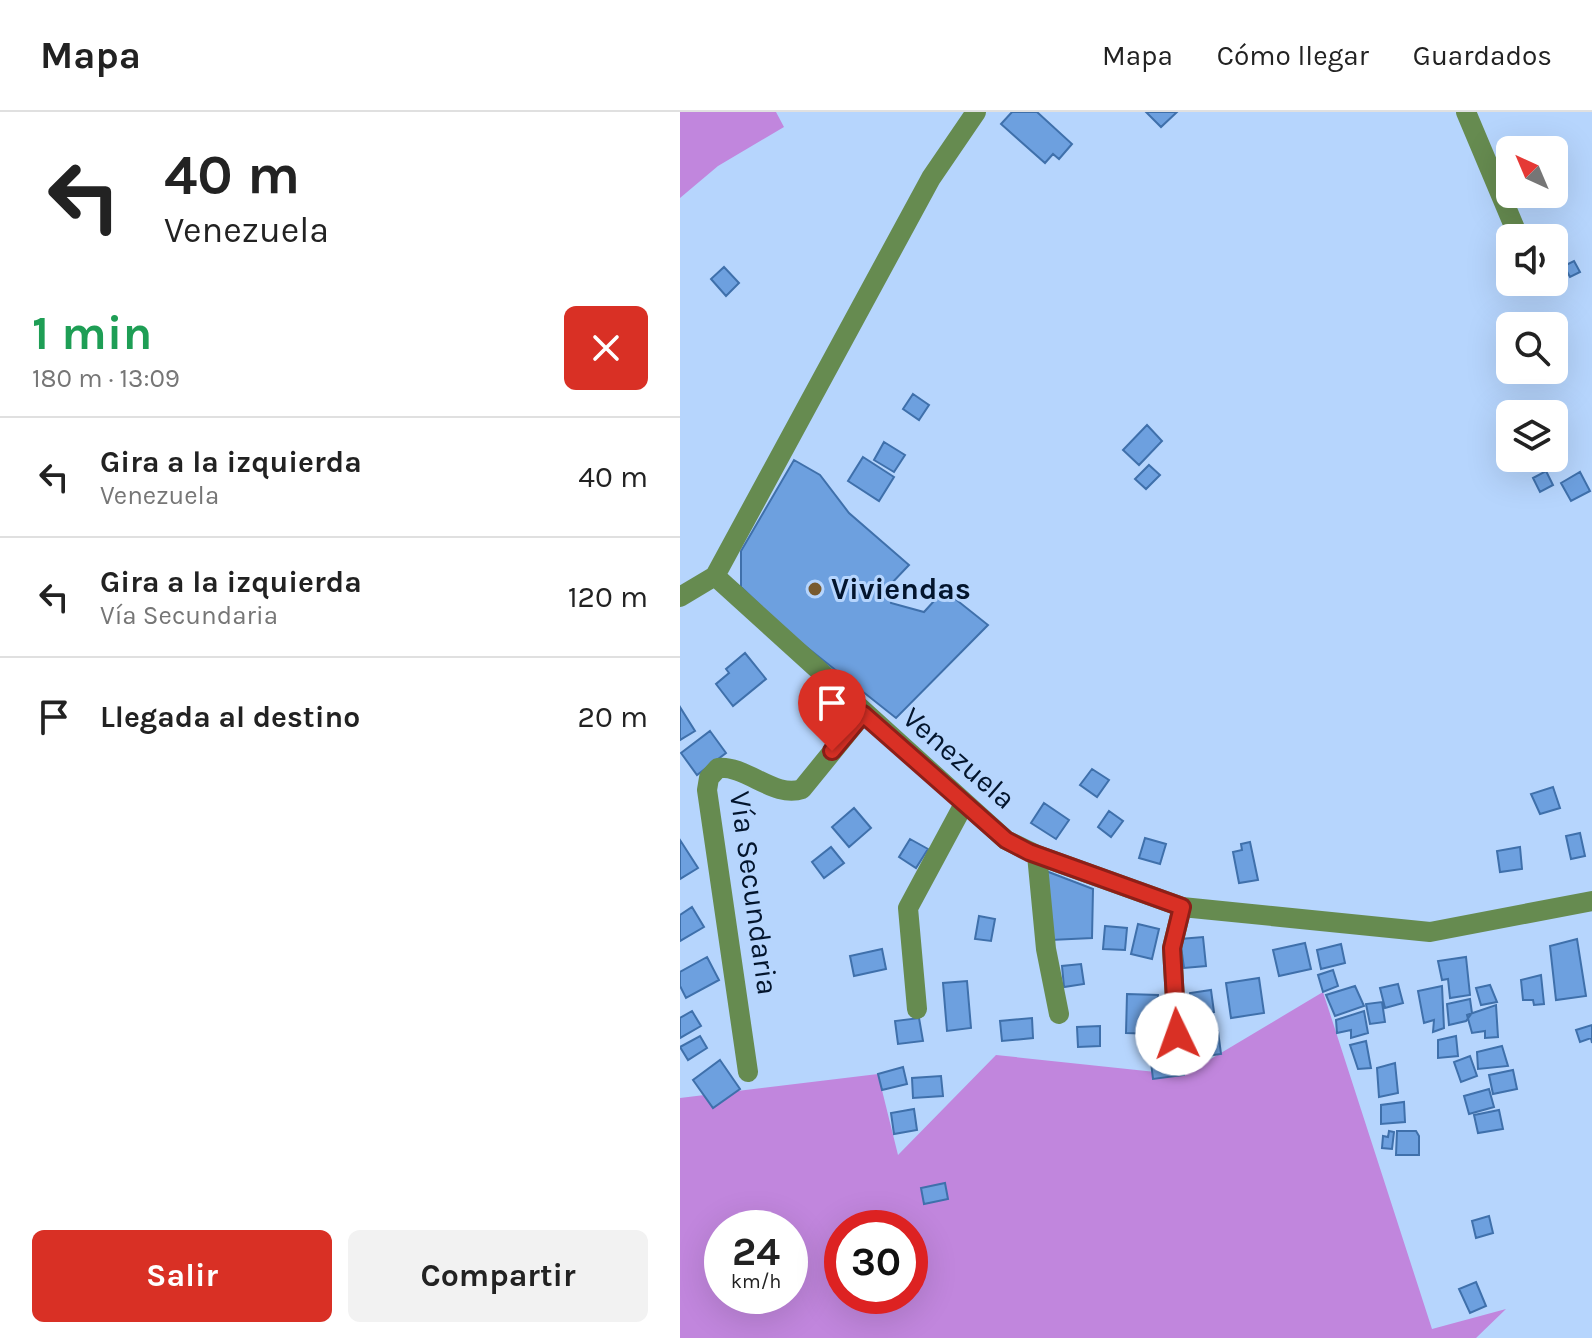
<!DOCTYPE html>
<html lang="es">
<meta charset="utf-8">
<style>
:root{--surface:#fff;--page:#f2f2f2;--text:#222;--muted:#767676;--line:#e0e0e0;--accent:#d93025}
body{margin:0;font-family:Karla,sans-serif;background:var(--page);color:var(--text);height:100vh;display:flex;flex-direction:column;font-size:30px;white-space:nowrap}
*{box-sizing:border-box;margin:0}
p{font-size:26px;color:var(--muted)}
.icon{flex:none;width:44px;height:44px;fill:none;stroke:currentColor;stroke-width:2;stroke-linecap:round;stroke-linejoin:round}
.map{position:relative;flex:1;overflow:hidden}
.drawer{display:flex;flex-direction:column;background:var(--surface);width:680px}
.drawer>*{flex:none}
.hud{background:#fff;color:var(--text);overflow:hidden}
.needle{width:52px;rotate:316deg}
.fabs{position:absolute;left:816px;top:24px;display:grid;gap:16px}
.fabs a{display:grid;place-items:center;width:72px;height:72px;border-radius:12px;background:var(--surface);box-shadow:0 8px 32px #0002;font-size:40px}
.speed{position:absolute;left:24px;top:1098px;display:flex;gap:16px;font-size:40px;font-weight:700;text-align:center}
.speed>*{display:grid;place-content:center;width:104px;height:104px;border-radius:50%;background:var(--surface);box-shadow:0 8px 32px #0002;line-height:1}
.speed small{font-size:20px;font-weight:400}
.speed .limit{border:12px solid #d22;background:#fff;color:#111}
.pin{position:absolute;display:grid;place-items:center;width:68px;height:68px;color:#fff;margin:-82px -34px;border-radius:50% 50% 50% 0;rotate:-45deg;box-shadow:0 0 8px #0007}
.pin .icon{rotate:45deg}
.me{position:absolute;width:88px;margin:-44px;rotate:357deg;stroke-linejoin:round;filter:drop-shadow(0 0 6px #0008)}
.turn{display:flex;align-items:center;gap:28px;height:168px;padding:0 32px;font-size:36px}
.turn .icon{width:104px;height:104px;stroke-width:2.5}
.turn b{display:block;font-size:56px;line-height:68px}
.round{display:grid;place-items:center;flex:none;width:84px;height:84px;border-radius:12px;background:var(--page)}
.headline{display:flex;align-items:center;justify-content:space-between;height:136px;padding:0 32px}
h1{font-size:48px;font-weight:700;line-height:60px;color:#1e9e55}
.primary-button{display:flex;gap:16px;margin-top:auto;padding:16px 32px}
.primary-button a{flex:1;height:92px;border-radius:12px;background:var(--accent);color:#fff;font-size:32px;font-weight:700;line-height:92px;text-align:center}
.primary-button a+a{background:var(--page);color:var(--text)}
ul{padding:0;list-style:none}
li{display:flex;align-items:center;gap:24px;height:120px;padding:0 32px;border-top:2px solid var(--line)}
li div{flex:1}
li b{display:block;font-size:30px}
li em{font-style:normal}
header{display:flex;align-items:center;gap:48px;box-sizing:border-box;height:112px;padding:0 40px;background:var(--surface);border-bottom:2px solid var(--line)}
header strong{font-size:38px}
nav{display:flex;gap:44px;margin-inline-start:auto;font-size:28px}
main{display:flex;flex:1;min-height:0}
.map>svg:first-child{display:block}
.green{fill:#c186dd;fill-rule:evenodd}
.building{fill:#6da0df;stroke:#3f70ab;stroke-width:2}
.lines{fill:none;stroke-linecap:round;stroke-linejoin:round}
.street{stroke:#668b50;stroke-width:20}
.route-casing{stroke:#8d1f18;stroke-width:20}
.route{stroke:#d93025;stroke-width:14}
.poi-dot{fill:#785a2e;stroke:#b6d5fd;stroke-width:3}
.labels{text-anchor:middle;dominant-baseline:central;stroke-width:6;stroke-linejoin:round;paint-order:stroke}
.poi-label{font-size:30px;font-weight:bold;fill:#03152d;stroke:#b6d5fd;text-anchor:start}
.street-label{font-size:30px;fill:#03152d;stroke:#b6d5fd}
</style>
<header>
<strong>Mapa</strong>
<nav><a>Mapa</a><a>Cómo llegar</a><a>Guardados</a></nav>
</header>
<main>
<section class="drawer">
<div class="hud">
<div class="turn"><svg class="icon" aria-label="left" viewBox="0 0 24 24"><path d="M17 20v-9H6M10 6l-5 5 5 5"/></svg><div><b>40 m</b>Venezuela</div></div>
</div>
<div class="headline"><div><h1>1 min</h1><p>180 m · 13:09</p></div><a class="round" style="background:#d93025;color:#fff"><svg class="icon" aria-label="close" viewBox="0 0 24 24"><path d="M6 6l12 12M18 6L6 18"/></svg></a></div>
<ul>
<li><svg class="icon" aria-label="left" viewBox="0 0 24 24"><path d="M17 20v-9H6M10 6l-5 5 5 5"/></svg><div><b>Gira a la izquierda</b><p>Venezuela</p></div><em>40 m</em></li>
<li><svg class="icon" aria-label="left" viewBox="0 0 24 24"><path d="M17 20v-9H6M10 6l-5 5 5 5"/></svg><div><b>Gira a la izquierda</b><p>Vía Secundaria</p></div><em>120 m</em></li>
<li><svg class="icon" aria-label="arrive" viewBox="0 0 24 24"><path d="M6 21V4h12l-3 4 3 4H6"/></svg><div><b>Llegada al destino</b></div><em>20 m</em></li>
</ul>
<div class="primary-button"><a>Salir</a><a>Compartir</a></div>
</section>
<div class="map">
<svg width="912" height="1226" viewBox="0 0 912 1226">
<rect width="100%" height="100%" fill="#b6d5fd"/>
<path class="green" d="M0,0H96L104,15L38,54L0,86Z
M643,880L752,1217L826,1197L796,1226H0V986L198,962L218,1043L316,943L504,963ZM42,1116H110V1184H42ZM162,1116H230V1184H162Z"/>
<path class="building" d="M332,0H357L392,32L379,47L373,42L365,51L321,12Z
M466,0H497L481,15Z
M894,149L900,160L890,165L884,154Z
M44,155L59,171L46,184L31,167Z
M233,282L249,293L239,308L223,297Z
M467,313L482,329L459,353L443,338Z
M204,330L225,343L214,360L194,348Z
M183,345L214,365L199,389L168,369Z
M114,348L140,363L169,401L229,453L208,475L211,491L244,500L264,478L308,513L216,606L105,518L61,475V439Z
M469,353L480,363L466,377L455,367Z
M866,359L873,373L860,380L853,366Z
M900,360L910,379L891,389L881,371Z
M65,541L86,567L53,594L36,572L49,561L46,557Z
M0,595L15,619L0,628Z
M30,619L46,641L17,663L1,641Z
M412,657L429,668L417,685L400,673Z
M873,675L880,696L860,702L851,682Z
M364,691L389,708L376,727L351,711Z
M174,696L191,716L169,735L152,715Z
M429,699L443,709L431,725L418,715Z
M900,721L905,744L891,747L886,724Z
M465,726L486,732L480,752L459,746Z
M230,727L248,737L236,756L219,745Z
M0,728L18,756L0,767Z
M570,730L578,768L559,771L553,740L562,738L561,732Z
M151,735L164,751L144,766L132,750Z
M840,735L842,757L820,760L817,739Z
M366,759L413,777L412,826L371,828Z
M12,795L24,815L0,829V803Z
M299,804L315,807L311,829L295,827Z
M458,812L479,817L472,847L451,842Z
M425,814L447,816L445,838L423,837Z
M523,825L526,854L504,856L500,827Z
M897,827L906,884L876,888L870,834Z
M625,831L631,857L599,864L593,838Z
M661,832L665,851L641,857L637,838Z
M202,837L206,857L174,864L170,844Z
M27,845L39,868L6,886L0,874V860Z
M786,845L790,883L770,886L768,867L762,868L758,849Z
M401,852L404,872L384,875L382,854Z
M653,858L658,874L643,880L638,863Z
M861,863L864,892L854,893L853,888H843L841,868Z
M579,866L584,901L551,906L546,871Z
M287,869L291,916L267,919L263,871Z
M718,872L723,891L705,896L700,876Z
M810,873L817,890L801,893L796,876Z
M675,874L684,894L655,904L646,883Z
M762,874L764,916L753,920L754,908L744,911L738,879Z
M531,878L534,900L512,902L510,881Z
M447,882L478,883L476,922L446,921Z
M790,887L792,901L786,909L769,913L767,892Z
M702,890L705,910L690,912L686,892Z
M816,893L818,925L805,926V919L792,921L787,903Z
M12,899L21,914L0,926V906Z
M684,899L688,921L671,926V918L657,921L656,908Z
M239,906L243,929L218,932L215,909Z
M352,906L353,926L322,929L320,909Z
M912,913V931L911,926L900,930L896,918Z
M420,914V934L398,935L397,915Z
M538,919L541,942L519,945L516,922Z
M20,924L27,936L8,948L0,935Z
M776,924L778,944L758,946V928Z
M686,929L691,956L678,957L670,933Z
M822,934L828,954L798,957L797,940Z
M501,938L504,963L473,967L470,942Z
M790,944L797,964L781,970L774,950Z
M40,948L60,977L33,996L13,968Z
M715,951L718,981L699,985L697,956Z
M223,955L227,972L202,978L198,962Z
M833,958L837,977L813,982L809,963Z
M261,964L263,984L233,986L232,966Z
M809,977L814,995L789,1002L784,984Z
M724,990L725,1010L701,1012V993Z
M234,997L237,1018L214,1022L211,1001Z
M819,998L823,1017L798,1021L794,1003Z
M709,1019L714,1020L712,1037L702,1036L703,1024L708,1025Z
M717,1019H736L739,1024V1043H716Z
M265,1071L268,1087L244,1092L241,1076Z
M809,1104L813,1121L796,1126L792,1109Z
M796,1170L806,1194L790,1201L779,1177Z"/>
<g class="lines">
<path class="street" d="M296,0L251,66L35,464L326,728L357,743L502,795L750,820L912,789
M786,0L839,126
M0,485L35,464
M357,743L366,837L379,902
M237,897L228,796L284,692
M497,922L492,836L502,795
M68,960L27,678L29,666L38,656C66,653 95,687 122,677L183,602"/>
</g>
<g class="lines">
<defs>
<path id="route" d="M152,639L183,602L326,728L349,740L502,795L492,836L497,922"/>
</defs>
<use href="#route" class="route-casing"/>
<use href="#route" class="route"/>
</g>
<circle class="poi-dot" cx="135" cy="477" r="8"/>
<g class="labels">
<g class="poi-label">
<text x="151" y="477">Viviendas</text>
</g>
<g class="street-label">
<text transform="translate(279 646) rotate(41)">Venezuela</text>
<text transform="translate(74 781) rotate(82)">Vía Secundaria</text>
</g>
</g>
</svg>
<div class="fabs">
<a><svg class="needle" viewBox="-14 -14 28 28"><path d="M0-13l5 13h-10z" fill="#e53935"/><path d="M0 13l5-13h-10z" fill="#767676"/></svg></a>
<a><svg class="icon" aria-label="sound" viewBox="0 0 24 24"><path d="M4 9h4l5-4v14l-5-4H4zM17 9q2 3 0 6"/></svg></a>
<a><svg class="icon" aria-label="search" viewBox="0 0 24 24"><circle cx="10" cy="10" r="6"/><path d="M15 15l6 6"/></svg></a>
<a><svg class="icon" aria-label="layers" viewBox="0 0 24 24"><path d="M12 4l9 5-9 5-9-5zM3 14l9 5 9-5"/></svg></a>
</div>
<div class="speed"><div>24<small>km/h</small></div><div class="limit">30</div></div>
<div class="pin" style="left:152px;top:639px;background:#d93025"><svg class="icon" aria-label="arrive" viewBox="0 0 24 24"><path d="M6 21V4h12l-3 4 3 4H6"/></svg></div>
<svg class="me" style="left:497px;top:922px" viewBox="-20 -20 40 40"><circle r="19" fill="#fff"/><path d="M0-13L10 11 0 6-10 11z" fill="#d93025"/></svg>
</div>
</main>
